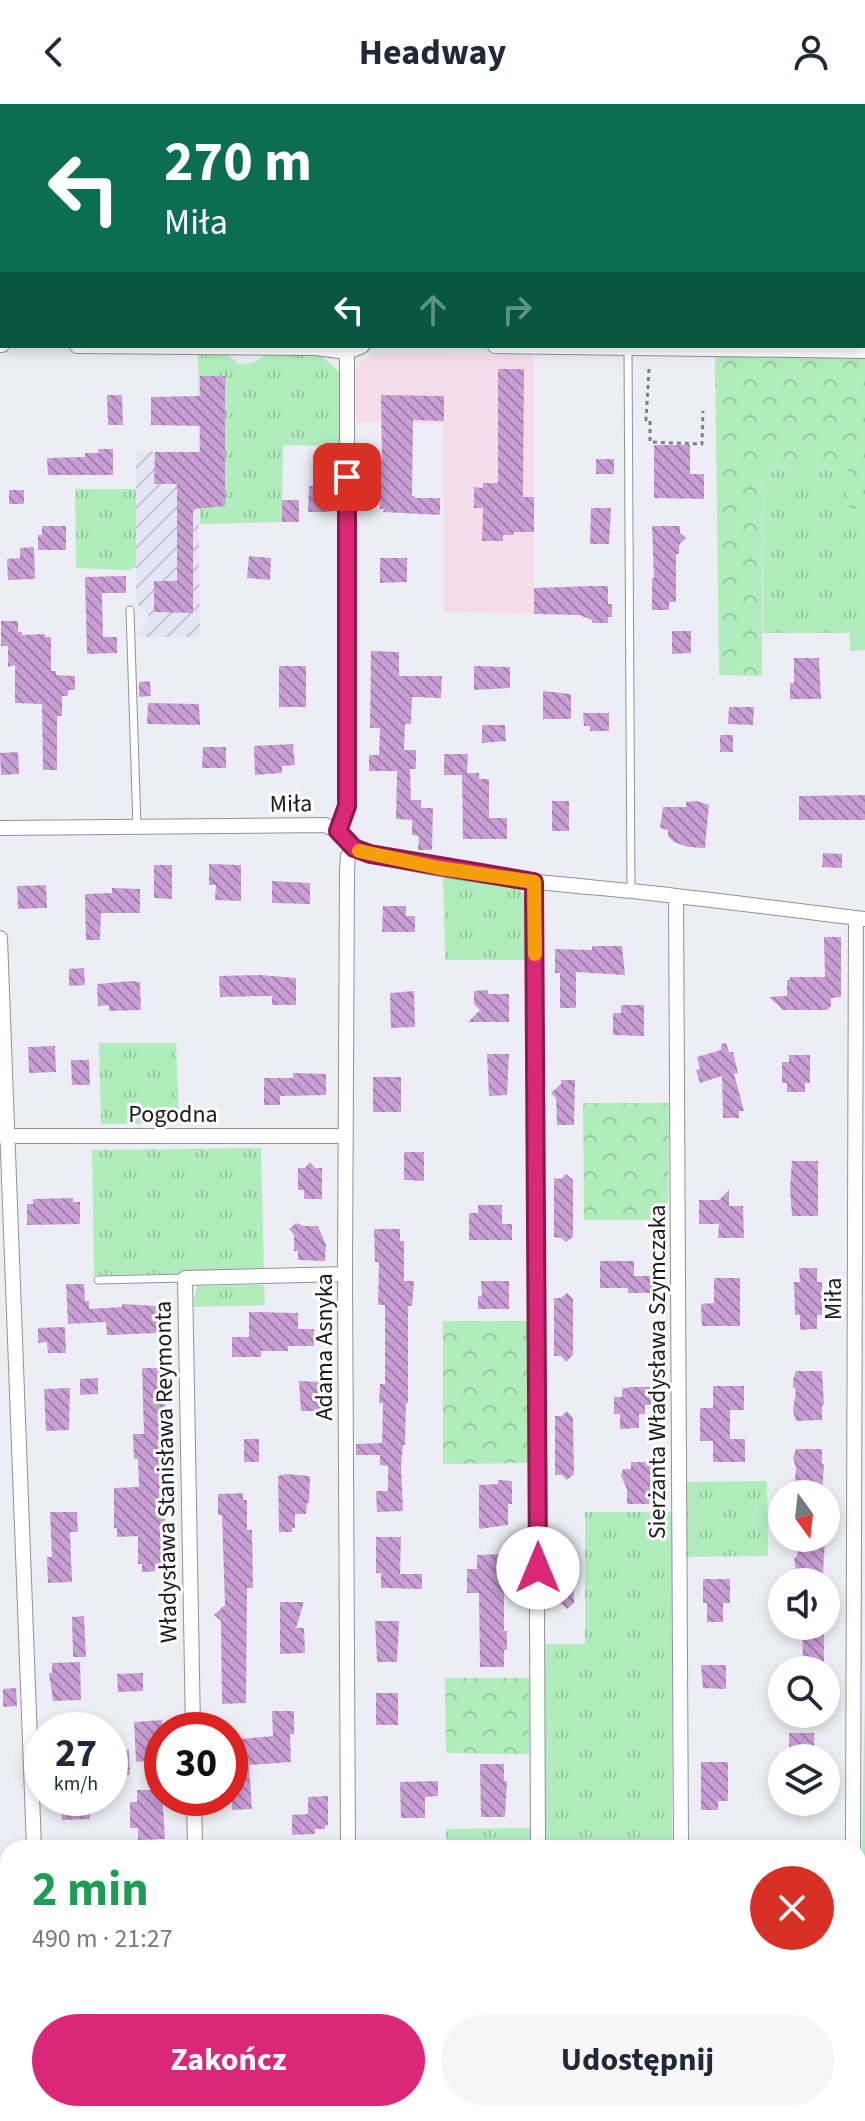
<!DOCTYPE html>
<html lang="pl">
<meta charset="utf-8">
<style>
:root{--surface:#fff;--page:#f6f6f7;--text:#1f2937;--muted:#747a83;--accent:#db2777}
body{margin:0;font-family:"Source Sans 3",sans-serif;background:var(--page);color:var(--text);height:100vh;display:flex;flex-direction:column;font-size:30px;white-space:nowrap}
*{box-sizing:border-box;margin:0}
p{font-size:26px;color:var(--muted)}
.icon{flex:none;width:44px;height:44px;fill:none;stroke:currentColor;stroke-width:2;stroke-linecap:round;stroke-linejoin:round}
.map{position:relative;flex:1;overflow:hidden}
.panel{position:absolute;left:0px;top:1736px;width:866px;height:282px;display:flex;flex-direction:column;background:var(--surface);border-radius:24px 24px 0 0;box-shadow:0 4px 12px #0003}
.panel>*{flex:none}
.guide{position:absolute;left:0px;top:0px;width:866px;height:244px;box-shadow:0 4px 12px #0003;background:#0b6e4f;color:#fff;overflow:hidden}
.needle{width:52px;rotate:165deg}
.fabs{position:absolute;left:768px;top:1376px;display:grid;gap:16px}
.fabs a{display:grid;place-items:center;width:72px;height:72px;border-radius:50%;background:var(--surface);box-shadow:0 4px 12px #0003;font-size:40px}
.speed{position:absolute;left:24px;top:1608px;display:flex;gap:16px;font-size:40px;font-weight:700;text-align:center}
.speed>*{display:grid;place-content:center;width:104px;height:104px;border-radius:50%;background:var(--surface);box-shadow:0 4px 12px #0003;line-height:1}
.speed small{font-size:20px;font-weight:400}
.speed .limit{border:12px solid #d22;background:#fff;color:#111}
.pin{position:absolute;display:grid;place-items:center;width:68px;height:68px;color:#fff;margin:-34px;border-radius:16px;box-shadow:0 4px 12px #0006}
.me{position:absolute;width:88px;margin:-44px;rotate:0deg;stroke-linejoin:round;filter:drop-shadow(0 0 6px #0008)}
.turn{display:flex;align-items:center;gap:28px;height:168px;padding:0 32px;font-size:36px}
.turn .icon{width:104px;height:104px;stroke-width:2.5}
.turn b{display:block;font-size:56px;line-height:68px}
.lanes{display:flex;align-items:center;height:76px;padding:0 32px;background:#0003;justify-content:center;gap:40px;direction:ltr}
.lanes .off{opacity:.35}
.round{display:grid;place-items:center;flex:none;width:84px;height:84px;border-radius:42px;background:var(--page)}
.overview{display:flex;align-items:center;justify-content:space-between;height:136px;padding:0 32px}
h1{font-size:48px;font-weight:700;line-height:60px;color:#1e9e55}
.primary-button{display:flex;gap:16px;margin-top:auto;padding:16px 32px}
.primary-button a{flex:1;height:92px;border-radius:48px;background:var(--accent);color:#fff;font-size:32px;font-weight:700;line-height:92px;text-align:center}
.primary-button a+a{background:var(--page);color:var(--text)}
header{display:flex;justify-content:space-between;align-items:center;height:104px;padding:0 32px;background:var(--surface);font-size:36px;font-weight:700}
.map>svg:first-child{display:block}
.commercial{fill:#f5dde8}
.industrial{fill:url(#industrial-furrows)}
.grass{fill:url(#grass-tufts)}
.forest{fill:url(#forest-crowns)}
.building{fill:url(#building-back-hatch)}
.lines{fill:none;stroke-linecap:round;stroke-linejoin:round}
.service-casing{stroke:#919299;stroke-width:9}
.minor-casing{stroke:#919299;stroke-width:16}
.path{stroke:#7e7f84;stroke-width:3;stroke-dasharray:4 4;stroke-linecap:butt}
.service{stroke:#fff;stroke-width:7}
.minor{stroke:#fff;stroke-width:14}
.route-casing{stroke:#8e194d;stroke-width:20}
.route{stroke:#db2777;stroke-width:14}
.slow{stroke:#f59e0b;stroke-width:14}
.labels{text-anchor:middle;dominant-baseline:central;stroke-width:6;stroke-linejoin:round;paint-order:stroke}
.street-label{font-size:24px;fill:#1a1a1d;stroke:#fff}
</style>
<header><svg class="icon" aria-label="back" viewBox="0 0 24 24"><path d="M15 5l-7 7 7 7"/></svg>Headway<svg class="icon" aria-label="person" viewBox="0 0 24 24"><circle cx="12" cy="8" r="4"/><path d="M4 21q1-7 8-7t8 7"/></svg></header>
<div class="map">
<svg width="865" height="2017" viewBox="0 0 865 2017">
<defs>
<pattern id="industrial-furrows" width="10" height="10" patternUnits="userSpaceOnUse" patternTransform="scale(2)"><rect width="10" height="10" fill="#e5e5f4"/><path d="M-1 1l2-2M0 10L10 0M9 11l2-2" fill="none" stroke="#c4c4d1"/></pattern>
<pattern id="grass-tufts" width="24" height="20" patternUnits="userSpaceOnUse" patternTransform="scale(2)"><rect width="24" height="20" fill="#b1ecbd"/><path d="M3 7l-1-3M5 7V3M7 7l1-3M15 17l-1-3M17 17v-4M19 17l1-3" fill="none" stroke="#98caa2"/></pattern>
<pattern id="forest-crowns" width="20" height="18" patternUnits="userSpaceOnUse" patternTransform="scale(2)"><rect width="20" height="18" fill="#b1ecbd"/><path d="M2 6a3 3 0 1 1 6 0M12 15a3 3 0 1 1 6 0" fill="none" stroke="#98caa2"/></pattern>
<pattern id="building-back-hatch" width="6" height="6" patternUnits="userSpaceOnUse" patternTransform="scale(2)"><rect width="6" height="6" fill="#c99ed5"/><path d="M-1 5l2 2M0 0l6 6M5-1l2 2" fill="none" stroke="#a280ac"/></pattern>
</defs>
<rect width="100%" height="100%" fill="#edeef5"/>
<path class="commercial" d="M372,250L534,251V510L444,508L443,320L356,318V263Z
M204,2010H274V2017H204Z
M688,2010H769V2017H688Z"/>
<path class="industrial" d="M136,347L198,349L200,533H137L149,512L136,499Z
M357,2010H447V2017H357Z"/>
<path class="grass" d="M198,250H227L238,260L253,259L264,251H320L343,271L342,342L283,341L282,418L200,420Z
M763,364L849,366V404L865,405V546L850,547V529H763Z
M75,385H136V463L128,466L76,464Z
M443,772L520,785L526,793V856H445Z
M99,939H176L179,1020H101Z
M261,1044L264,1169L94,1171L92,1046Z
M264,1181L265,1201L193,1203L197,1182Z
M767,1377L768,1452L685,1453V1378Z
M585,1408H672V1744H544L542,1540H585Z
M865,1592V1954L858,1927Z
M530,1724V1744H446V1725Z"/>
<path class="forest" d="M0,0H865V242L864,2H2L0,232Z
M715,252L865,254V405H849L848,366L763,364L762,572L719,571Z
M583,999H669L668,1116H584Z
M443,1217H527L528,1359L443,1360Z
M445,1574H529V1650L446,1649Z"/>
<path class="building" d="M498,265H524L523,393H534V428H514L513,431H503V437H482L483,404H474V383L483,384V379H498Z
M200,272H225V402L193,405V509L154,508V477H177V380H154L155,348H200V322L151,321V293L200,292Z
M107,291H122L123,321H108Z
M381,291L444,292V317L413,316L412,392H415V394H440V411L383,408L384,405H380L381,372H378V357H382Z
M654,341H690V370H704V395L654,394Z
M98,345H113V371H48L47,354L85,353V349H99Z
M596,355H614V370H596Z
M309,382L331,383L330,408H308Z
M9,386H24V400H9Z
M282,396H299V418H282Z
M591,404H611L609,440H590Z
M42,422H66V446H38V431H42Z
M652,422H680V429L686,434L679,441V450H676V498H669V506H652V474H654Z
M34,443L35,475L8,476L7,455L20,454V444Z
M249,452L271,454L270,476L247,474Z
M380,454H407V478L380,479Z
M126,472V489H102L103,533H117V549L87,550L85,473Z
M592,482H608V500H612V513H608V519H592V516L579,511L534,510V484Z
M1,517H18V528H22V531L45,530V533H51V567H56V571L75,572V586H68V592H62V612H57V666H43L42,600L15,599V561L8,563V542H1Z
M672,527H691V549L672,550Z
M371,547L399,548V572H442L441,594L412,593L411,620H405L404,646H416V665H410L411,696H421V704H433L432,746H418L419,732L412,731V716L396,715L397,667H369V651H379L380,624H370Z
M794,554H819L821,595H790V579H794Z
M279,562H306V603H279Z
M474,562L510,563V584L474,586Z
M150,577L151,592L139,593V578Z
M543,587L571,590V615H543Z
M148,599L199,600L200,621L147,620Z
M729,603H754L753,621L728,620Z
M583,609H609V627H590V622H584Z
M482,621H505L506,637L482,639Z
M720,631H733V648H720Z
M293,640L295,661L282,662V669L255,671L254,642Z
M203,643H226V664H202Z
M18,648L19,670L1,671L0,649Z
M444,650H468L467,669H479V675H489V714H507V735H463L462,671H444Z
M865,691V716H799V692Z
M552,697H569V727H552Z
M697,697L709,701L705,744L688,743L674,738L668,732V726L660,724L663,703H686V698Z
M823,749L842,750V764L822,763Z
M209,760L241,761V797L215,796L216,781H209Z
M154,761H172V795L154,794Z
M272,777L310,779V800L272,799Z
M46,781L47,804L18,805L17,782Z
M112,784L140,785V809H101L100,836H86L85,790L112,789Z
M383,802H406V812H415V828H382Z
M824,833H841V893L831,894V902L827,906H783L769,893L787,892V876H790V873H825Z
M592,842H622L625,871L576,868V904H560V869H555V845L592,846Z
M84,864L85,881L69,882V865Z
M260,871L296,874V901H272V892L220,893L219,872Z
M131,877L140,878L141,906L109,907V901L98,902L97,880Z
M488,886V890H509V918H468L480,906L474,900V887Z
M414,887L415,923L391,924L390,889Z
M621,901H644V932L613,931V909H621Z
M726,939L729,948H733L738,969L734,970L744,1007H739V1014H723L722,972L700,979L696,966L700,965L697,953L721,946V940Z
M55,942L56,968L29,969L28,943Z
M487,950H509L507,991L489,992Z
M789,951H810V979H805V988H787V979H782V958H789Z
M71,956H89L90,981H72Z
M293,969L326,970V991L280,992V1001H264V974H293Z
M373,973H401V1008H373Z
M561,976H575L574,1021H557L556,994L551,989L561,980Z
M404,1048H424V1077L404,1076Z
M792,1057H818V1112H792L790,1084Z
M310,1058L315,1064H322V1095H304V1086H298V1064H305Z
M566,1070L573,1076V1133L566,1138L561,1134L554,1133V1074L561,1075Z
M729,1086V1102H743L744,1134H718L719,1120H699V1096H719Z
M73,1094V1098H80V1120L27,1121V1100H33V1095Z
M478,1101H502V1120H512V1136H469V1109H478Z
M296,1119L304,1122H318L326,1141L325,1157L298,1156V1147H294V1131L289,1125Z
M374,1125H400V1137H404V1177H414L412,1202H408V1299H406L405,1341H403L401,1362L403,1407L377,1408L376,1387H388V1362L380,1361V1351H356V1340L382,1339L383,1299H379L380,1280H385V1201H378L379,1158H375Z
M600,1157H634V1172H655V1189H628V1184H600Z
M799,1164H817V1178H822V1211H817V1225L800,1226V1211H795L794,1178H800Z
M714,1174H740V1222H702L701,1200L714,1199Z
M481,1177H509V1205H478V1192H482Z
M66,1180H84L85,1197H89V1205L122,1203V1200L158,1202L159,1229L107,1231L106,1218L68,1220Z
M567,1189L573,1195V1251L566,1258L561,1252H554V1194H561Z
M249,1208L298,1209V1225H314V1242H288V1247H261V1253H232V1233H249Z
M65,1223L66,1249H48L47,1238L38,1239V1224Z
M142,1264H164L167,1378H163L166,1429H161V1467L142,1468V1460H138V1432L117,1433V1424H114V1384L139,1383L138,1355H134L133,1330H144Z
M796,1267H822L824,1301H822V1316L796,1317L793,1307L796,1286L793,1283V1276Z
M98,1274V1290L80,1291V1275Z
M299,1277L326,1278V1307H301Z
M713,1282H744V1306H730V1335H745V1358H713V1337H700V1304H713Z
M630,1283H651V1301H645V1310H639V1324L620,1325V1310H614V1293H622V1285Z
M70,1284L69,1326L46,1327L44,1285Z
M567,1307L573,1314L574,1370L567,1376L562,1371H555V1312H562Z
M244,1335H259V1358H244Z
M796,1345H822V1360H824L822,1390H798L794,1385L796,1364L793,1354Z
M631,1358H652L649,1400H627V1385L621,1372L623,1365H631Z
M286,1370L310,1372L309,1399H307L306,1410H295V1424H292V1428H279L278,1372Z
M498,1376L512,1377V1400H508V1421L479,1425V1381L498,1380Z
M243,1389V1396H247V1426H252L253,1484H247L246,1599L222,1600L221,1517L214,1511L225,1501L222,1411H218V1390Z
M50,1408H77L78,1428H70L72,1478L48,1479L47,1453H52Z
M376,1433H401L400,1470H422V1485L381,1484V1469H376Z
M797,1434H823L825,1437L823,1470L797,1471L794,1455L797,1452Z
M567,1436L573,1443L574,1499L567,1505L562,1500H555V1441H562Z
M504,1450V1470H510V1488H504V1527H507V1546H504V1563H480L479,1489H467V1465H477V1451Z
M703,1475H730V1499H723V1518H707V1499H703Z
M280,1498H304L296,1524H304L305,1549L280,1550Z
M84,1512L86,1553H73L72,1513Z
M375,1517H399L397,1558H377Z
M802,1522H824V1566H803Z
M80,1558L81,1596L53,1597L49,1569H52V1559Z
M701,1561H726V1585L703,1584Z
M143,1569V1587L118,1588L117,1570Z
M16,1584L17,1602L3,1603V1585Z
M376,1589H398V1621H376Z
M272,1607H294V1630H290L291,1658L249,1661L252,1705L232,1706L231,1636L273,1632Z
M162,1616V1656L136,1658L134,1618Z
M789,1629H814L815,1654H792V1649H789Z
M110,1646H129L130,1671H110Z
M701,1658H728V1697H718V1706H701Z
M480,1660H504V1677H507L505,1713H481Z
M438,1677V1692L425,1693V1714H401L400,1678Z
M137,1686H162L165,1735L138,1736V1724H130V1698H137Z
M328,1692V1721L325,1722V1725H315V1730L292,1731V1711L308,1710V1693Z
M65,1694H90V1715L62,1716L61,1698H65Z"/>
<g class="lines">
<defs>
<path id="service" d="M628,245L631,787
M130,506L137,724
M98,1176L185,1174"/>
<path id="minor" d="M0,241H2
M77,242L316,244L347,248L362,242
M495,242L865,247
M0,724L325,721C344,727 350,745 370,750C458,773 551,779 641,788C716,796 790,806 865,815
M338,727L347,702V248
M534,778L538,1744
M676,792L681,1744
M0,834L34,1744
M0,1032H346
M193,1626L185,1174L345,1170
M194,1694L195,1744
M348,1744L345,1170L347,767L348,752L354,744
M853,1744L856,814
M858,1953L863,1991V2017
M44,2010V2017
M199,2010V2017
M351,2010V2017
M539,2010V2017
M681,2010V2017"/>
</defs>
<use href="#service" class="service-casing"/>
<use href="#minor" class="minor-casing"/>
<path class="path" d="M649,265L646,316H650V338L702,340L703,307"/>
<use href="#service" class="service"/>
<use href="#minor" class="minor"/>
</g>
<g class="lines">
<defs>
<path id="route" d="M347,373V702L338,727L354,744L370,750L534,778L538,1464"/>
</defs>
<use href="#route" class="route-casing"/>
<use href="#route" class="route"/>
<path class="slow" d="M359,747L439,764L534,778L535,850"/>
</g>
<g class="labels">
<g class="street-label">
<text transform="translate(291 700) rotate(-1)">Miła</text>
<text x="173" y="1010">Pogodna</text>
<text transform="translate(833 1195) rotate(-90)">Miła</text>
<text transform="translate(324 1243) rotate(-90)">Adama Asnyka</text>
<text transform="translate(657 1268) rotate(-90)">Sierżanta Władysława Szymczaka</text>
<text transform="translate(166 1368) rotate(-91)">Władysława Stanisława Reymonta</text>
</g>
</g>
</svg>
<div class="fabs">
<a><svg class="needle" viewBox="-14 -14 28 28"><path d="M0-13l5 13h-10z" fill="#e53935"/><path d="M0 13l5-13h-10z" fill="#747a83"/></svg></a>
<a><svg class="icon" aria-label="sound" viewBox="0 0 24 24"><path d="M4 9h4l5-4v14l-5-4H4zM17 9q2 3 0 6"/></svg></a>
<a><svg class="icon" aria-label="search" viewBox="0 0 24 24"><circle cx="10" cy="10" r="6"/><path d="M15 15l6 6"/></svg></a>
<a><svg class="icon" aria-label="layers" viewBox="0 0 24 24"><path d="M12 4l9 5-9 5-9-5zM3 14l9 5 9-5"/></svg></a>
</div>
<div class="speed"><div>27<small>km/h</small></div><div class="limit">30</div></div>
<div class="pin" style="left:347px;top:373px;background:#d93025"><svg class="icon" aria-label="arrive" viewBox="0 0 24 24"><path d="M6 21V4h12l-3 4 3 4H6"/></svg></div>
<svg class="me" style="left:538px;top:1464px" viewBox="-20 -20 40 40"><circle r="19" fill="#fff"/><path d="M0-13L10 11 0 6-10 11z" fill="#db2777"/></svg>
<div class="guide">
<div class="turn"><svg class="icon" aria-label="left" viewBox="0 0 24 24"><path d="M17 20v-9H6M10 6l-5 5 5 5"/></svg><div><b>270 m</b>Miła</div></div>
<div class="lanes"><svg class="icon" aria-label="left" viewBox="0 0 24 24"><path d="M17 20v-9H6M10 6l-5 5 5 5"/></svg><svg class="icon off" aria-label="ahead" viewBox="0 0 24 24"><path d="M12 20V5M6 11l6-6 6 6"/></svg><svg class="icon off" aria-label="right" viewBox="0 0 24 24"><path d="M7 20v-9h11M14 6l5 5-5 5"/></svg></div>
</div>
<section class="panel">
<div class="overview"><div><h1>2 min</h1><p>490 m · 21:27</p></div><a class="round" style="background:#d93025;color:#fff"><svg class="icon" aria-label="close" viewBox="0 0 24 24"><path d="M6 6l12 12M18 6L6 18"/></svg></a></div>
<div class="primary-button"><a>Zakończ</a><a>Udostępnij</a></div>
</section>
</div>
